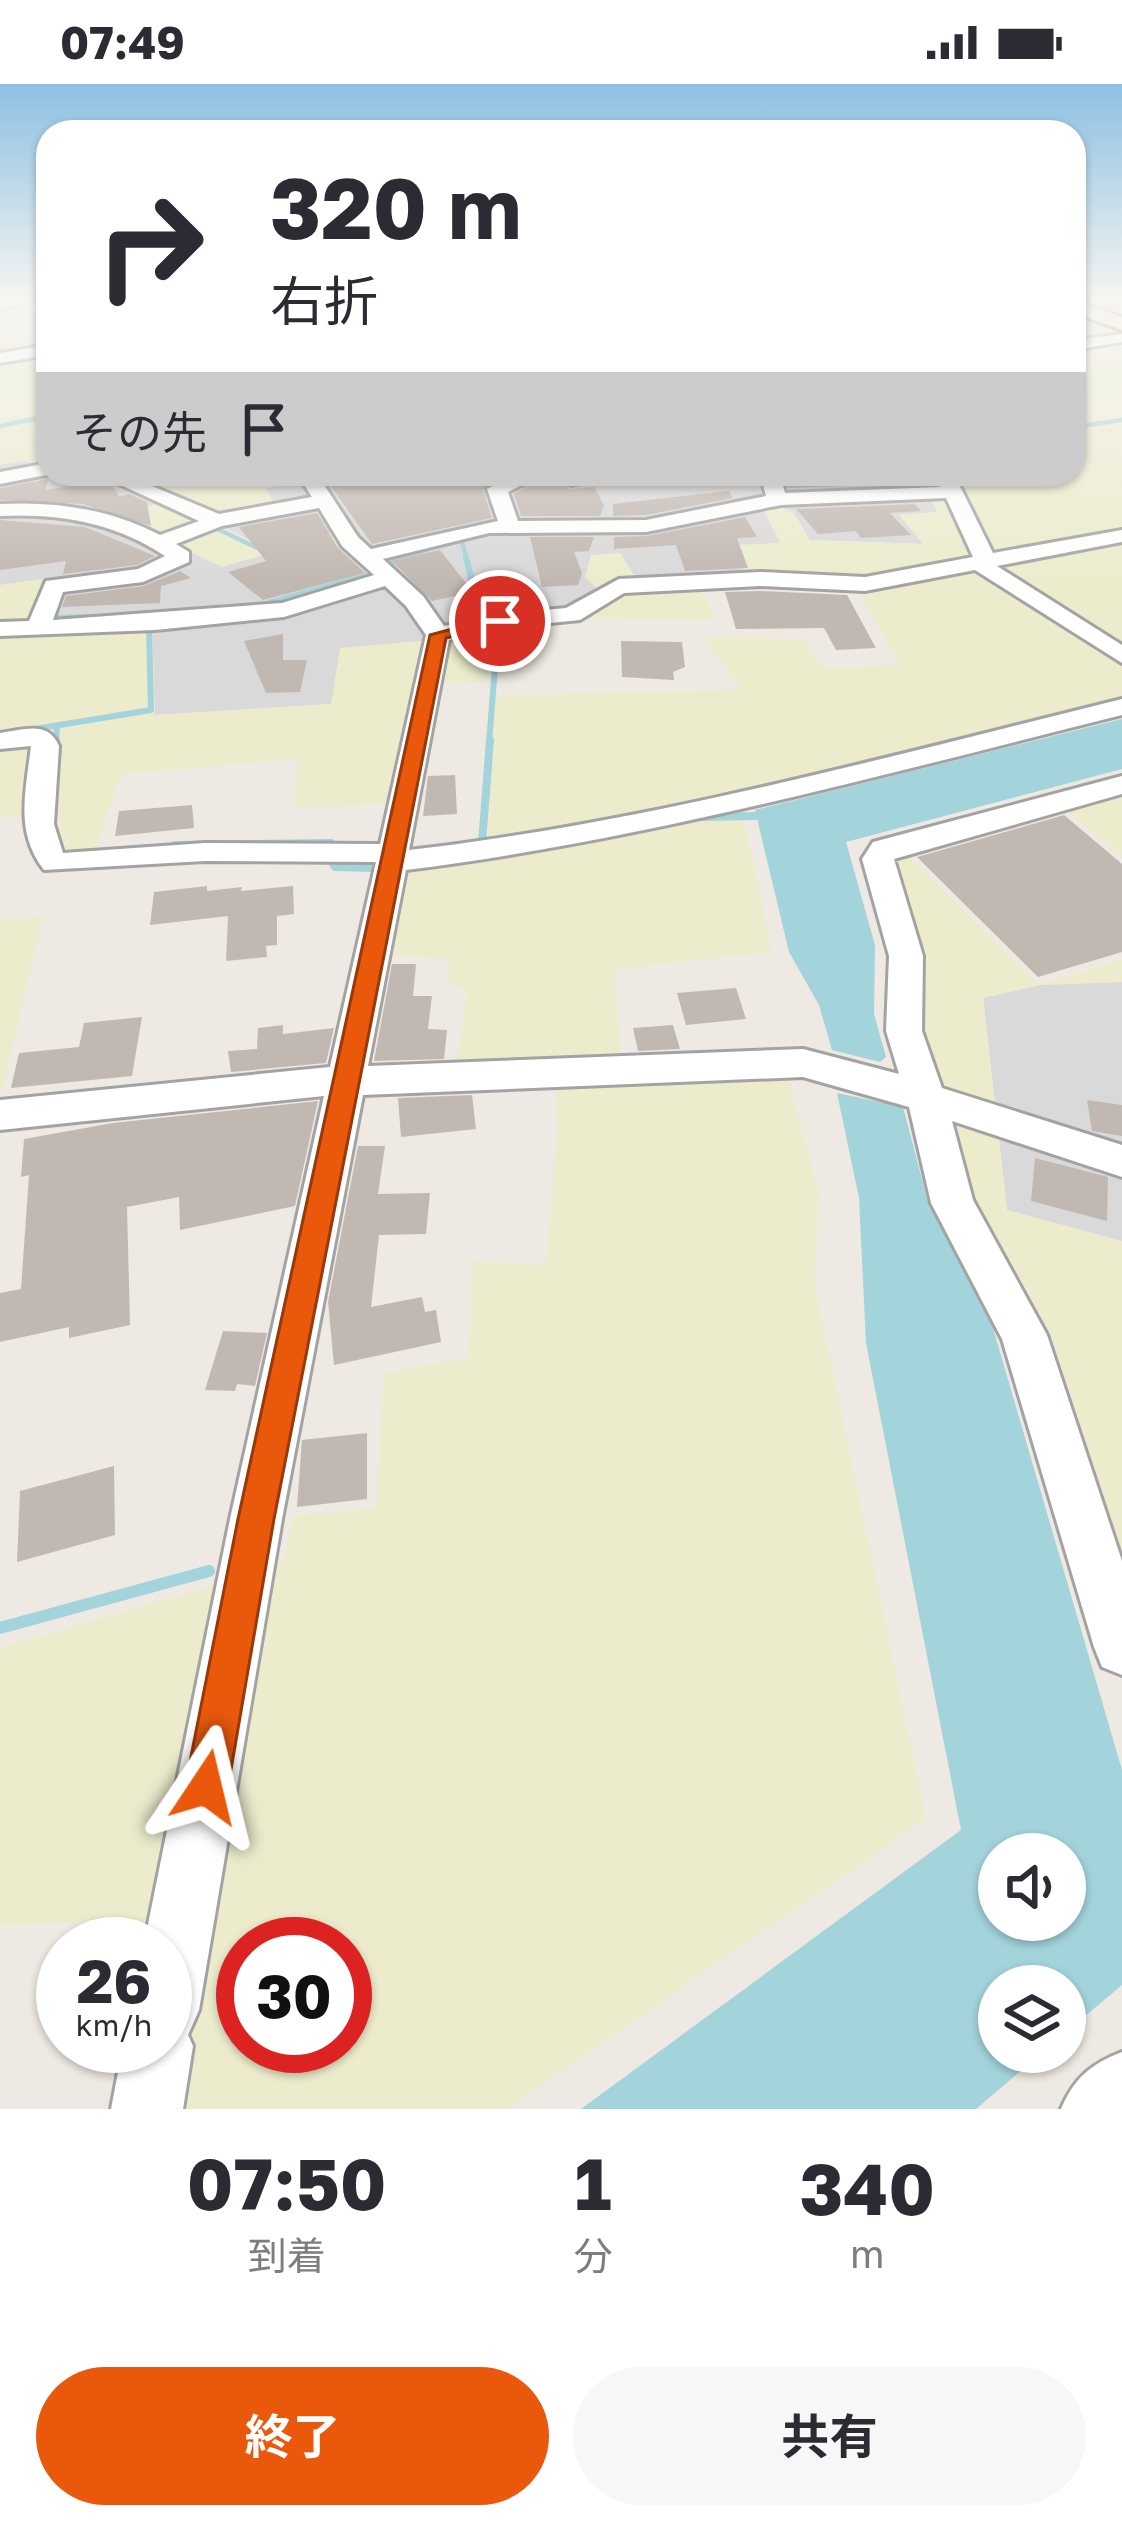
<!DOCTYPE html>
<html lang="ja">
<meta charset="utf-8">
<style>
:root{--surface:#fff;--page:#f7f7f7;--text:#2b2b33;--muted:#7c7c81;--accent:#ea580c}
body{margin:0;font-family:"Golos Text","Noto Sans JP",sans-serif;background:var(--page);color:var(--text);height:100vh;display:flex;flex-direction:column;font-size:45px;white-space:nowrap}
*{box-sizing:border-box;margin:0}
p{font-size:39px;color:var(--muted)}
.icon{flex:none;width:66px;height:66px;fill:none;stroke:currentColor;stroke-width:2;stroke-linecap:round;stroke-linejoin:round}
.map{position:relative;height:2025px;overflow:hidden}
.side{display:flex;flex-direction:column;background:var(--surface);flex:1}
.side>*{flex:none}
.hud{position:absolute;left:36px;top:36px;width:1050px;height:366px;border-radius:36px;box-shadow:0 3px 9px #0004;background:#fff;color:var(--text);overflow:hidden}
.buttons{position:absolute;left:978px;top:1749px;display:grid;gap:24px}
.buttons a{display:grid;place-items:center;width:108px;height:108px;border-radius:50%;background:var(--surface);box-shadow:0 3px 9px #0004;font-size:60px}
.speed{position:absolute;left:36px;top:1833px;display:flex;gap:24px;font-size:60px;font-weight:700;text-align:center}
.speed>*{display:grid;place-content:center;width:156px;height:156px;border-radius:50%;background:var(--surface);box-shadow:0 3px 9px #0004;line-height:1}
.speed small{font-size:30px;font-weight:400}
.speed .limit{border:18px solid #d22;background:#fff;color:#111}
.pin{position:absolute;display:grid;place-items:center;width:102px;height:102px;color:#fff;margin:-51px;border:6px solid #fff;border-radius:50%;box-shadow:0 3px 12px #0007}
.me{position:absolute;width:132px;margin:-66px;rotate:10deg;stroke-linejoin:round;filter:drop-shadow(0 0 9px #0008)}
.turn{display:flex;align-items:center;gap:42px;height:252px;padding:0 36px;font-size:54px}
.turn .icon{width:156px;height:156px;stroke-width:2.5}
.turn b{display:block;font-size:84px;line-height:102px}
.then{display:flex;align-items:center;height:114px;padding:0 36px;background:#0003;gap:24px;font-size:45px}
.eta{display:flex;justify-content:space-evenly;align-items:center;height:204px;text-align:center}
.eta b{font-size:72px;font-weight:700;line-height:84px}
.primary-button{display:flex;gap:24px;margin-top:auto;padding:24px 36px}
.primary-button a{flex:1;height:138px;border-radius:72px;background:var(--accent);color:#fff;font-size:48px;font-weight:700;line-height:138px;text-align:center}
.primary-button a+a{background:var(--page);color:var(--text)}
.status{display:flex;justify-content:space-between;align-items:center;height:84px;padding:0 60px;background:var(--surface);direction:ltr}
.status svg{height:33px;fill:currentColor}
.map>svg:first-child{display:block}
.residential{fill:#dad9d9}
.farmland{fill:#ececcd;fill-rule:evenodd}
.water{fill:#a3d3db;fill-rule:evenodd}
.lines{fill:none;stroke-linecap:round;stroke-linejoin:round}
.stream-far3{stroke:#a3d3db;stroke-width:4.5}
.stream-far2{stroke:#a3d3db;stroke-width:6}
.stream-far1{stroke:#a3d3db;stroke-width:8}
.stream{stroke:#a3d3db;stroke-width:12}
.building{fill:#c2b8b2}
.street-casing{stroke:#a3a3a3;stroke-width:6}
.secondary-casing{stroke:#6e7007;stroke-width:6}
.street{fill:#fff;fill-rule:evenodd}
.secondary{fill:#f8f5b6;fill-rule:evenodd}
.route{fill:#ea580c;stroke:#983908;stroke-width:3}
</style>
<div class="status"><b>07:49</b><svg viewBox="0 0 49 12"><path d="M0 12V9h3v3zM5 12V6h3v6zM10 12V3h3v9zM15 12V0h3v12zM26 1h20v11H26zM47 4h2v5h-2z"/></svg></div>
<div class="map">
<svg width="1122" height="2025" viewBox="0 0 1122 2025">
<rect width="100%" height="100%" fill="#eee9e2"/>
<path class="residential" d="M24,376L48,390H127L180,413L118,433L260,462L211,436L274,420L264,404L301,398L297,391L241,397L240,390H582L587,394L665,397L691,396L690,390H951L961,410L929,412L938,428L900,431L925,460L810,456L763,424L781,459L733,462L746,491L605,512L585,534L496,542L331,620L154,631L27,546L42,496L0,501V381Z
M1122,898V1157L1007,1126L983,913L1040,901Z"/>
<path class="farmland" d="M0,217H48V258L0,266Z
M1122,256V617L734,713L488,759L493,611L743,606L704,554L802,555L823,584L901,582L852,496L746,491L732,461L780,459L762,423L776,421L794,429L810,456L923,460L899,431L937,428L929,411L961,410L951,390H1074V263Z
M48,268V382L36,384L24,376L0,381V277Z
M127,390H240L242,397L298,391L303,398L265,404L275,421L212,437L260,462L332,449L341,460L275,474L264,471L222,483L116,432L178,413Z
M620,469L642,503L700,501L715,536L585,534L605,512L585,493L591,471Z
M42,495L28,545L152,542L155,631L331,620L340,564L441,555L496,542L486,598L419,599L395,720L293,723L299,675L121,690L96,766L68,768L60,747V728L0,733V501Z
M1122,705V772L1060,722Z
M701,736H744L772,868L614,885L623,995L788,992L819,1111L814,1198L926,1735L507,2025H180L212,1835L0,1841V1564L283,1481L293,1432L376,1424L384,1289L469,1274L472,1177L546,1181L557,1043L553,974L457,977L468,907L446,896L451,875L384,870L407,789ZM243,1860H345V1962H243Z
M900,764L1040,901L1122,875V898L1040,901L983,914L1007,1126L1122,1157V1505L967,1122L913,951L923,878L890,782Z
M43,833L0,1016V836Z"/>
<path class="water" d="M1122,635V685L846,758L875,861L874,930L886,973L880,978L832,966L819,921L789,868L755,726Z
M837,1009L903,1023L928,1118L993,1244L1122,1686V1901L1065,1949V1902H999V1968H1043L976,2025H581L961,1746L866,1259L859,1114ZM999,1770H1065V1836H999Z"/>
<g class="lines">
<path class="stream-far3" d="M0,342L48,332
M1074,343L1122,336
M89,390L99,392
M213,443L266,468
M398,476L454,456L462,458L467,476"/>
<path class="stream-far2" d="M466,473L476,515L490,534
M385,481L406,473
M262,521L366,492
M53,534L96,533
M29,646L151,626L149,544
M56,659L57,642
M489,659L498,545"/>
<path class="stream-far1" d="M55,666L56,656
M700,733L756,732
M482,759L490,656
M175,761L331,759
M331,776L335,783L375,784"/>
<path class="stream" d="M0,1544L209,1487"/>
</g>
<path class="building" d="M322,390H472L489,399L483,406L492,434L372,460Z
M560,391L569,405L594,403L604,421L600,432H521L514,410L547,392Z
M894,391L900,400L788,404L786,394Z
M48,395L45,406L101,397L114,403L119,413L129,410L147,418L151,442L83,420L0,416V404Z
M729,407L733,414L646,431L613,432V420Z
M915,420L921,427L890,429L911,451L861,454L856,447L818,450L796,425Z
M317,429L338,464L365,489L263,516L228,488L266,477L239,443Z
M745,433L757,453L737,454L748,484L685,487L676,461L614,465V453L647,452Z
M0,436L85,443L155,472L137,481L63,490L66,477L0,486Z
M530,453H594L589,467L574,468L582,489L578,501L542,503Z
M440,466L473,508L432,517L392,477Z
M180,487L191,494L161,502L160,519L62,523L66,512L144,502Z
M760,507L847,511L876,564L836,566L824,544L736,545L725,508Z
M283,550V576H307L300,608L266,609L244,557Z
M621,557L682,558L685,583L673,588L674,596L622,593Z
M455,691L457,730L423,732L428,692Z
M192,721L194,744L115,752L119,727Z
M1064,731L1122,780V868L1038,893L917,773Z
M207,802V807L242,803L241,807L293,802L294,830L277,832V861L266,862L267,873L226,877L228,832L150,841L154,808Z
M392,880H416L413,912H432L428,945L447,946L444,975L374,977Z
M736,904L746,935L686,941L677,909Z
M142,933L132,992L11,1004L19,969L79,963L84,939Z
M283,941V950L334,944L326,979L231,988L228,967L257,965L258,944Z
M673,941L680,965L638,967L633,944Z
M472,1011L476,1045L401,1053L398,1014Z
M1087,1016L1122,1021V1052L1092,1047Z
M318,1017L295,1122L180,1146L179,1113L127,1123L130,1241L69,1254V1243L0,1258V1209L21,1205L29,1091L21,1093L24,1055L113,1039Z
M358,1062H385L378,1110L430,1109L426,1150L379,1151L371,1223L422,1213L425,1228L436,1226L441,1258L334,1281L328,1218Z
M1035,1074L1108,1093L1107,1137L1031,1117Z
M223,1247L267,1249L255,1302L237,1300L235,1307L205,1306Z
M367,1349V1415L297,1423L302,1356Z
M114,1382L115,1451L17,1478L20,1407Z"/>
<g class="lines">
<defs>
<path id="street" d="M0,217H33L0,225Z
M1122,250V258L1074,266V256Z
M48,261V271L0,279V269Z
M48,379L51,390L0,400V388Z
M97,390H123L219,430L312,413L297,390H317L358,453L371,465L498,437L487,405L516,390H543L508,408L518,437L646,436L766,412L760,390H780L785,409L940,403L934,390H954L993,469L1122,446V458L997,482L1122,561V579L975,486L865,507L760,502L624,509L580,536L500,544L449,556L409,766C651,738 887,673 1122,615V631C885,690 648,756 406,786L368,982L803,965L899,990L886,947L889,872L862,775L873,758L1122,692V710L894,775L923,872L922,947L942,1004L1122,1061V1093L952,1037L973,1116L1047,1251L1122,1477V1591L1102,1583L1094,1563L1002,1255L931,1119L909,1023L803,993L363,1011L282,1435L199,1926L188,1951L193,1962L183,2025H111L123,1962H165V1860H144L230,1435L324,1012L0,1046V1016L330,983L376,778L205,777L44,786C14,748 26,706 31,662L0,665V649C24,646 48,636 59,662L54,740L63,769L205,759L380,760L426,551L406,522L385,502L284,533L155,546L0,552V538L29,537L46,497L138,485L165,472C115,439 60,429 0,432V420C56,417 110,425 160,451L199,437ZM946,414L973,473L865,493L760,488L619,495L566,524L500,530L444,542L423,512L383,475L489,449L646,448L781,421ZM319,424L342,462L374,491L282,519L53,536L63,508L143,498L189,478V468L176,460L222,442Z
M564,390H584L588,397L571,401Z
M1122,1968V2025H1061C1074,1994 1091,1980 1122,1968Z"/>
<path id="secondary" d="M1074,217L1122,233V246L1074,229Z"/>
</defs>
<use href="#street" class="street-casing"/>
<use href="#secondary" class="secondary-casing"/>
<use href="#street" class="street"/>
<use href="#secondary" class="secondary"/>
</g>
<linearGradient id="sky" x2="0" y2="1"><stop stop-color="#8cc0e3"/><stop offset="0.43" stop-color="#f7f5f2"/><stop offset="1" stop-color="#f7f5f2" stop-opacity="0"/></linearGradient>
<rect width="1122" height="500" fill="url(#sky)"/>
<path class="route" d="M500,532L506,533V540L446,554L274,1435L228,1703L221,1718L206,1724L191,1718L185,1703L238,1435L430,551Z"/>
</svg>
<div class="buttons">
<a><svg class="icon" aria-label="sound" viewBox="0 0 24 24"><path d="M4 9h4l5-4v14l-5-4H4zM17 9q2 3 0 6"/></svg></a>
<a><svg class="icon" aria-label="layers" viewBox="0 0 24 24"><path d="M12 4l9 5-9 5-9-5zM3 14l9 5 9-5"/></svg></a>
</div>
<div class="speed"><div>26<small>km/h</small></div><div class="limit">30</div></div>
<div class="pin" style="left:500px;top:537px;background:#d93025"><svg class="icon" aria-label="arrive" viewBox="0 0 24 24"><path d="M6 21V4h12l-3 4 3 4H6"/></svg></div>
<svg class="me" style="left:206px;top:1703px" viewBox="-20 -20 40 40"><path d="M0-17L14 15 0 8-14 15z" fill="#ea580c" stroke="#fff" stroke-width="4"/></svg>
<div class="hud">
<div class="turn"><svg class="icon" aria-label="right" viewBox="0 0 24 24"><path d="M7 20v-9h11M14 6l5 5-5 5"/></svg><div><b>320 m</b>右折</div></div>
<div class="then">その先<svg class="icon" aria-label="arrive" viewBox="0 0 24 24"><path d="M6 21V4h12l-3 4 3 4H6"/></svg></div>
</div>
</div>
<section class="side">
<div class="eta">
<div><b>07:50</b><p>到着</p></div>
<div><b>1</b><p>分</p></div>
<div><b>340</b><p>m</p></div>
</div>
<div class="primary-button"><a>終了</a><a>共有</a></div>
</section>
